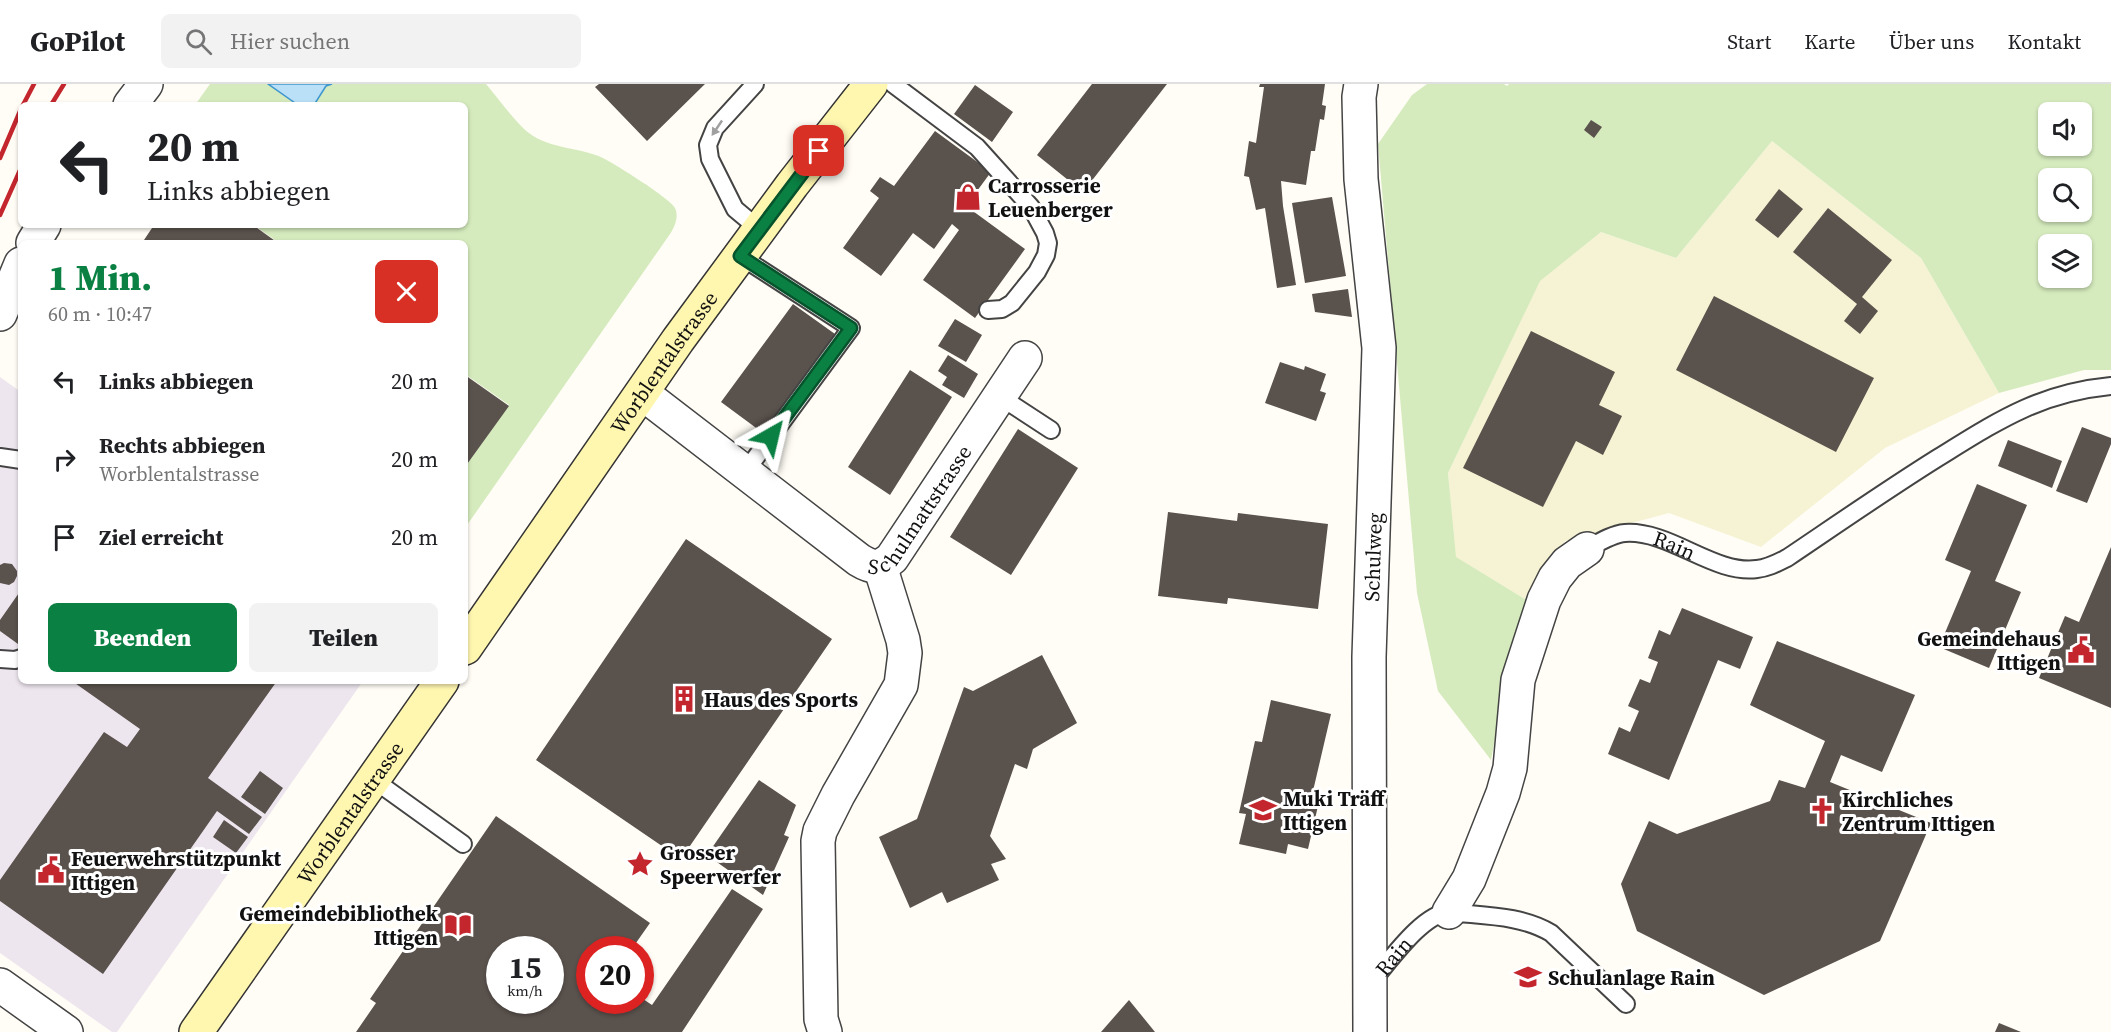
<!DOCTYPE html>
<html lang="de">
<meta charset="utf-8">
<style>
:root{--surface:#fff;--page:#f2f2f2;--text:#202124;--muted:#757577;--line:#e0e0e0;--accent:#0b8043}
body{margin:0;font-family:"Source Serif 4",serif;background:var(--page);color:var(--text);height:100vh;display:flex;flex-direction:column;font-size:22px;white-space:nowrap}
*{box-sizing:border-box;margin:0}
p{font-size:20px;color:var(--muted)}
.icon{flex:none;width:33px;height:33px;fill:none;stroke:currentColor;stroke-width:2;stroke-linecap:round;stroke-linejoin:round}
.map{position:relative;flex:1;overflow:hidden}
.drawer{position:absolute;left:18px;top:156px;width:450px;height:444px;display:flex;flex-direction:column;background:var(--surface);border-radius:9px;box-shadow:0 2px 4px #0004}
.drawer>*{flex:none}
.guide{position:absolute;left:18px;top:18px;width:450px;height:126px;border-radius:9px;box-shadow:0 2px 4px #0004;background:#fff;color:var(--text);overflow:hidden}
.buttons{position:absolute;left:2038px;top:18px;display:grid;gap:12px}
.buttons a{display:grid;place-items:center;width:54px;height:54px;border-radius:9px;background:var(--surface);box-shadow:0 2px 4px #0004;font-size:30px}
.speed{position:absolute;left:486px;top:852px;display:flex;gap:12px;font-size:30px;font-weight:700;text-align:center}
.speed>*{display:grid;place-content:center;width:78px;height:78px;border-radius:50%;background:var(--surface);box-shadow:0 2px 4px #0004;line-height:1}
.speed small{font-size:15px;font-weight:400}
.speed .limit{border:9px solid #d22;background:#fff;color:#111}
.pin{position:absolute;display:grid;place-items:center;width:51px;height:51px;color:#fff;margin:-26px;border-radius:12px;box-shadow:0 3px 9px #0006}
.me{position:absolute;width:66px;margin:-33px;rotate:37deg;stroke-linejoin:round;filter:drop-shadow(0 0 4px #0008)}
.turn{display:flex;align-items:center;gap:21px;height:126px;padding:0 30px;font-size:27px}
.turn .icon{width:78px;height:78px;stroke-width:2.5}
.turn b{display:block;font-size:42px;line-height:51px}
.round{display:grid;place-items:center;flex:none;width:63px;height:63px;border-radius:9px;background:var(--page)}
.head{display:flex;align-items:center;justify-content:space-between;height:102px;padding:0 30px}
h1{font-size:36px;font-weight:800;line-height:45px;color:var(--accent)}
.action{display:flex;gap:12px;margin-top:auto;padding:12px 30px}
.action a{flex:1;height:69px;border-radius:9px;background:var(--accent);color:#fff;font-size:24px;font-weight:800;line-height:69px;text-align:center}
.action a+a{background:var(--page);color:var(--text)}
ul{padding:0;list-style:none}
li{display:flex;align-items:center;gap:18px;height:78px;padding:0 30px}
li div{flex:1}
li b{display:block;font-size:22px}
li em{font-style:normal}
header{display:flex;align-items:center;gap:36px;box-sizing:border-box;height:84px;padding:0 30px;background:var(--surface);border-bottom:2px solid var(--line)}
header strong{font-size:28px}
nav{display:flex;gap:33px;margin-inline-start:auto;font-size:21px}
.search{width:420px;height:54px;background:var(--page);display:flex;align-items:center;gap:15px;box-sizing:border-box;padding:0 21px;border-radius:9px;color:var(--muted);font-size:22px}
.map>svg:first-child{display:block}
.industrial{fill:#eee6ef}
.farmland{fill:#f6f3d4}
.green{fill:#d5ebbd;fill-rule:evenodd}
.water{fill:#b9e0f7;stroke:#3f96cf;stroke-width:1.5}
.building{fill:#5a524d;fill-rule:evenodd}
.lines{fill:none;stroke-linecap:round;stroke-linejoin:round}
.lane-casing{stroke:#444;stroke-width:20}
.street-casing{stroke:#444;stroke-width:36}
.secondary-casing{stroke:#333;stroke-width:36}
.lane{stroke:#fff;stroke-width:16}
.street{stroke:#fff;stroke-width:33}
.secondary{stroke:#fff6b0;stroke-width:33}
.rail{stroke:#c4262e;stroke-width:4.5}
.oneway{fill:#a0a0a0}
.route-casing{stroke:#07532c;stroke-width:15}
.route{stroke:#0b8043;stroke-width:10}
.labels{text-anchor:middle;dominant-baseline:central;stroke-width:6;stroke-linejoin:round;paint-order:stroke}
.poi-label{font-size:21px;font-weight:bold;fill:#111;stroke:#fff;text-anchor:start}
.street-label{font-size:21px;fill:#111;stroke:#fff}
</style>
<header>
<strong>GoPilot</strong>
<div class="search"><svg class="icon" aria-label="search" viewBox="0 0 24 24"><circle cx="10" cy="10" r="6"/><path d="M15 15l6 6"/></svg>Hier suchen</div>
<nav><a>Start</a><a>Karte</a><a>Über uns</a><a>Kontakt</a></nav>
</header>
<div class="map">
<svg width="2111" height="948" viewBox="0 0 2111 948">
<rect width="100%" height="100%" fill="#fffdf5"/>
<path class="industrial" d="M0,293L21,308V597H363L117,948H112L0,869Z"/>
<path class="farmland" d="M1772,57L1921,174L1999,309L1885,364L1761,463L1669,429L1565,457L1528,517L1455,473L1448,389L1540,196L1601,148L1676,174Z"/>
<path class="green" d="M210,0H268L298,21H195Z
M332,0H486C497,13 516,39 529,49C549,65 580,63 603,74C615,80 671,115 675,124C679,133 675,142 670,150L465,444V383L509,321L465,290V159H279L254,141H465V21H314L326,2Z
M1427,0H1504L1507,2L1509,0H2111V286H2084L1999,309L1921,174L1772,57L1676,174L1601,148L1540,197L1448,389L1456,473L1528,517L1508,586L1491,676L1438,607L1417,509L1378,60L1412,11ZM2049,28H2082V62H2049ZM2049,94H2082V128H2049ZM2049,160H2082V194H2049Z"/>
<path class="water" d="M268,0H332L326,2L314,21H298Z"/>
<path class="building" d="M599,0H705L647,57L595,3Z
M1092,0H1167L1083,108L1037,71Z
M1260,0H1325L1322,21L1326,22L1324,36L1320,35L1315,67H1311L1306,101L1281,97L1283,122L1296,201L1277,204L1265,124L1256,126L1249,93L1244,92L1249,57L1256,59L1264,3H1259Z
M975,1L1013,28L992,58L954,30Z
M1591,36L1602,43L1594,54L1584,46Z
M935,47L991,88L966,122L1025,165L975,234L923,196L959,146L952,140L934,165L913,149L881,192L843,164L879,114L870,107L880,93L894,102Z
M1779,105L1803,125L1778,154L1755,136Z
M1332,113L1346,192L1305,199L1292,119Z
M1828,124L1892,176L1862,213L1878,227L1860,250L1844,237L1857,220L1793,168Z
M154,141H253L278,159H142Z
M1348,205L1352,233L1315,228L1312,210Z
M1714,212L1874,294L1836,368L1676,286Z
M793,220L835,250L763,349L721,318Z
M955,235L982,251L966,278L938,262Z
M1531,247L1615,288L1599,321L1622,332L1603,371L1576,357L1543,423L1463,384Z
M948,271L978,290L964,314L942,301L947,293L938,287Z
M1280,278L1304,286L1305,282L1326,290L1320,307L1326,309L1316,337L1265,319Z
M910,286L952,313L890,411L848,383Z
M465,291L509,322L465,383Z
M2082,343L2111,354V360L2087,419L2056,407Z
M1018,345L1078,384L1011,491L950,453Z
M2008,356L2062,377L2052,404L1998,382Z
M1977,400L2027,421L1995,497L2021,508L1989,584L1939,563L1971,487L1945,476Z
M1168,428L1237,437L1238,429L1328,440L1318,525L1228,514L1227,520L1158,512Z
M686,455L832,555L681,775L536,676Z
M2111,463V624L2039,594L2065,532L2079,538Z
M4,479L12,480L17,487V492L14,498L9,501L0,499V481Z
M21,506V555L18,560L0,547V536Z
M1682,524L1753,553L1740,585L1718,576L1669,696L1608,670L1619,643L1630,648L1639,627L1628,622L1640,595L1650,599L1658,578L1648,574L1659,546L1670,551Z
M1777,557L1915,611L1882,688L1841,671L1830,698L1931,739L1880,857L1764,911L1637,847L1621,800L1649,737L1677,750L1770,717L1779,696L1805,704L1825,657L1750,621Z
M1042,571L1077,639L1033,665L1027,685L1015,680L990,752L1006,775L991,780L999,796L947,819L942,808L910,824L879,753L917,735L964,603L973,607Z
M72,597H277L208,694L262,733L249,750L217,727L103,890L0,817V796L104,648L127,663L140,645Z
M1271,616L1331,630L1313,707L1321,709L1308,765L1288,760L1286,770L1239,760L1246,730L1239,729L1255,657L1262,658Z
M260,687L283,704L265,730L241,713Z
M759,696L796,721L784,751L789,753L763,811L707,771Z
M496,732L650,839L631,866H590V916H640V913L652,921L732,805L763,825L682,948H356L376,919L370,915ZM500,866H550V916H500Z
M224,736L248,753L236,769L213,753Z
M1129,916L1155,948H1101Z
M1999,939L2021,948H1995Z"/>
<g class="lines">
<defs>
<g id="lane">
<path d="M755,0L715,44L708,61L710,75L735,125L759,145"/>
<path d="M893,0L977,63L1031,123L1045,149L1048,159L1046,171L1037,188L1012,219L1002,225L988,226"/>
<path d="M740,172L851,244L745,388"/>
<path d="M999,312L1051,346"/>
<path d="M0,373L21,376"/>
<path id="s1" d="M1587,465C1598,459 1612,450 1625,449C1670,446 1714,491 1757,485C1768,484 1777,479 1787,474C1836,441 1885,407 1936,375C1996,338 2038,309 2111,302"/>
<path d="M0,575L15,576L21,574"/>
<path d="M374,696L463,760"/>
<path id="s2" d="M1372,897C1390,877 1422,830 1449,828C1483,832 1521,831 1551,849L1626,920"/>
</g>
<g id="street">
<path d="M1361,0L1359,13L1361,95L1379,264L1369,573L1370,948"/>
<path d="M130,21L146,0"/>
<path d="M33,159L44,141"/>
<path d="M0,230L21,180"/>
<path id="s3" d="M642,309L859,476C872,484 880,485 892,474L1025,274"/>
<path d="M1449,828L1469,795L1503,709L1510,684L1518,596L1544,516L1555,494L1567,479L1587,465"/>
<path d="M0,901L66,948"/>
<path d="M825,948L821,935L818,757L820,747L838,711L901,601L905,569L903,556L880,482"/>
</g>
<g id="secondary">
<path id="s4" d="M465,564L678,256L792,101L871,0"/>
<path id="s5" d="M196,948L442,597"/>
</g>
</defs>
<use href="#lane" class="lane-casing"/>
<use href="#street" class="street-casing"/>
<use href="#secondary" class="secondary-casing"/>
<use href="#lane" class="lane"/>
<use href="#street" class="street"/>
<use href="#secondary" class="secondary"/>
<path class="rail" d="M23,21L34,0
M51,21L64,0
M0,74L21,25
M0,131L21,84"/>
</g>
<defs><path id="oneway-solid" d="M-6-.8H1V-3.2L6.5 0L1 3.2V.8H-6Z" transform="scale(1.5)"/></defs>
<use class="oneway" href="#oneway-solid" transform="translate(717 44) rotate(124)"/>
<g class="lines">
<defs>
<path id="route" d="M771,352L851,244L740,172L819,67"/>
</defs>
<use href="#route" class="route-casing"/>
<use href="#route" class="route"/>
</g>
<defs>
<symbol id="shop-bare" viewBox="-9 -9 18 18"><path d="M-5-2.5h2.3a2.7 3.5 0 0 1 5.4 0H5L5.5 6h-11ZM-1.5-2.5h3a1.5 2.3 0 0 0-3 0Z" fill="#c4262e" stroke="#fff" stroke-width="2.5" paint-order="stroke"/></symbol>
<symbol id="civic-bare" viewBox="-9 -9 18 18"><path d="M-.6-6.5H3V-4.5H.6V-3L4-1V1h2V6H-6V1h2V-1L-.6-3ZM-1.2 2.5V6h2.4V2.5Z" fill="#c4262e" stroke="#fff" stroke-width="2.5" paint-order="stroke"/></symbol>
<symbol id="building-bare" viewBox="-9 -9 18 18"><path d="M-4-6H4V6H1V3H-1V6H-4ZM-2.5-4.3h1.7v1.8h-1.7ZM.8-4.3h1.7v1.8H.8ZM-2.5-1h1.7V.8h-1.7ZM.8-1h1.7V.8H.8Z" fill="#c4262e" stroke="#fff" stroke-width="2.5" paint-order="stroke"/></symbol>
<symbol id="school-bare" viewBox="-9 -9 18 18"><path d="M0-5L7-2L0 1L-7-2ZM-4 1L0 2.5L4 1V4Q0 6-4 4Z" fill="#c4262e" stroke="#fff" stroke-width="2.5" paint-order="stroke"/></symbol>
<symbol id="church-bare" viewBox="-9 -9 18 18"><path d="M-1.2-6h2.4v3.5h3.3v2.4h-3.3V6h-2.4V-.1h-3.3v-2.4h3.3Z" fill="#c4262e" stroke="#fff" stroke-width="2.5" paint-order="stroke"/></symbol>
<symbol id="sight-bare" viewBox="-9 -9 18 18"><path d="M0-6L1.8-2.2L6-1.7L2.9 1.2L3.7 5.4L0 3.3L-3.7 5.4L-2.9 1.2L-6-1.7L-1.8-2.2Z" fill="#c4262e" stroke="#fff" stroke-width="2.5" paint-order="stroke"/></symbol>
<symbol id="library-bare" viewBox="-9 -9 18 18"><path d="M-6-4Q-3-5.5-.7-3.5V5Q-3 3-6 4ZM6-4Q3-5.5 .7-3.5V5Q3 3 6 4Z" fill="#c4262e" stroke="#fff" stroke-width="2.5" paint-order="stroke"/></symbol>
</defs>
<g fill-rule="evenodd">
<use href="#shop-bare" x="949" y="94" width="38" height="38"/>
<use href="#civic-bare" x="2062" y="547" width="38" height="38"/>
<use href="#building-bare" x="665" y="596" width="38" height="38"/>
<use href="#school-bare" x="1244" y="707" width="38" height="38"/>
<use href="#church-bare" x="1803" y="708" width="38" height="38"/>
<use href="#sight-bare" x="621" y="761" width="38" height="38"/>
<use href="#civic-bare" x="32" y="767" width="38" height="38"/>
<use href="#library-bare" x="439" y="822" width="38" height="38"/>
<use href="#school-bare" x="1509" y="874" width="38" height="38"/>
</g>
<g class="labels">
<g class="poi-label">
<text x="988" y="101">Carrosserie<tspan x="988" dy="24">Leuenberger</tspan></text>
<text x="2061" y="554" text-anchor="end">Gemeindehaus<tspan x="2061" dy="24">Ittigen</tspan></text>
<text x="704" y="615">Haus des Sports</text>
<text x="1283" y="714">Muki Träff<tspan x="1283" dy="24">Ittigen</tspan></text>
<text x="1842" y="715">Kirchliches<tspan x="1842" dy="24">Zentrum Ittigen</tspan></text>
<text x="660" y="768">Grosser<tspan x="660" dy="24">Speerwerfer</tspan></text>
<text x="71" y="774">Feuerwehrstützpunkt<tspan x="71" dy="24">Ittigen</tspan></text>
<text x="438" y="829" text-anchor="end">Gemeindebibliothek<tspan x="438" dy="24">Ittigen</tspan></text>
<text x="1548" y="893">Schulanlage Rain</text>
</g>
<g class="street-label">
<text stroke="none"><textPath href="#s4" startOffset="348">Worblentalstrasse</textPath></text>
<text stroke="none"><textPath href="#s3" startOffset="364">Schulmattstrasse</textPath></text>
<text stroke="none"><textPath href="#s1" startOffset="93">Rain</textPath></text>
<text transform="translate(1373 473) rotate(-88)">Schulweg</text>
<text stroke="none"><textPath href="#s5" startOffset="268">Worblentalstrasse</textPath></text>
<text stroke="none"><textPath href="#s2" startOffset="33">Rain</textPath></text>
</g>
</g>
</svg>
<div class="buttons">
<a><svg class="icon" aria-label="sound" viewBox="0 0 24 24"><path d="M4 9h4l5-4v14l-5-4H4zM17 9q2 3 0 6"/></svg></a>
<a><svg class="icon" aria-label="search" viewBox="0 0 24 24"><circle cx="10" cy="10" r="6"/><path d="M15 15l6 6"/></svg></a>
<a><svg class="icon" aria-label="layers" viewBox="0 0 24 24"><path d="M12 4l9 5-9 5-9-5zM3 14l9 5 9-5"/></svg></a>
</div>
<div class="speed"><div>15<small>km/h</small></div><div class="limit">20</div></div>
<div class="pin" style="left:819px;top:67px;background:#d93025"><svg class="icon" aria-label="arrive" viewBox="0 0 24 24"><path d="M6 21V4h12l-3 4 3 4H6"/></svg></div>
<svg class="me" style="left:771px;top:352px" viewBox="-20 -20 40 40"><path d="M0-17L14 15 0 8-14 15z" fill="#0b8043" stroke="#fff" stroke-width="4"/></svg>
<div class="guide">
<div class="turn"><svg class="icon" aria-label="left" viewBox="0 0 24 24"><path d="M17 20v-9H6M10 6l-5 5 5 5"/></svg><div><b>20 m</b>Links abbiegen</div></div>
</div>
<section class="drawer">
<div class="head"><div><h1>1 Min.</h1><p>60 m · 10:47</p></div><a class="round" style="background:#d93025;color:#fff"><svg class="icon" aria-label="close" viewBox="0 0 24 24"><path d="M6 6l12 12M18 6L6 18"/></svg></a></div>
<ul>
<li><svg class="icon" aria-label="left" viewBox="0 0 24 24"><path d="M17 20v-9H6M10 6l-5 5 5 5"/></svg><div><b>Links abbiegen</b></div><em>20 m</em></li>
<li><svg class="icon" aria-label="right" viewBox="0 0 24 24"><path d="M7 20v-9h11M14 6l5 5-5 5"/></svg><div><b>Rechts abbiegen</b><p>Worblentalstrasse</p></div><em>20 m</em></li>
<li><svg class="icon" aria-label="arrive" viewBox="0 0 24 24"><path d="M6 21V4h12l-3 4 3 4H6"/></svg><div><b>Ziel erreicht</b></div><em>20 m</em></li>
</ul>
<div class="action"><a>Beenden</a><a>Teilen</a></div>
</section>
</div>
